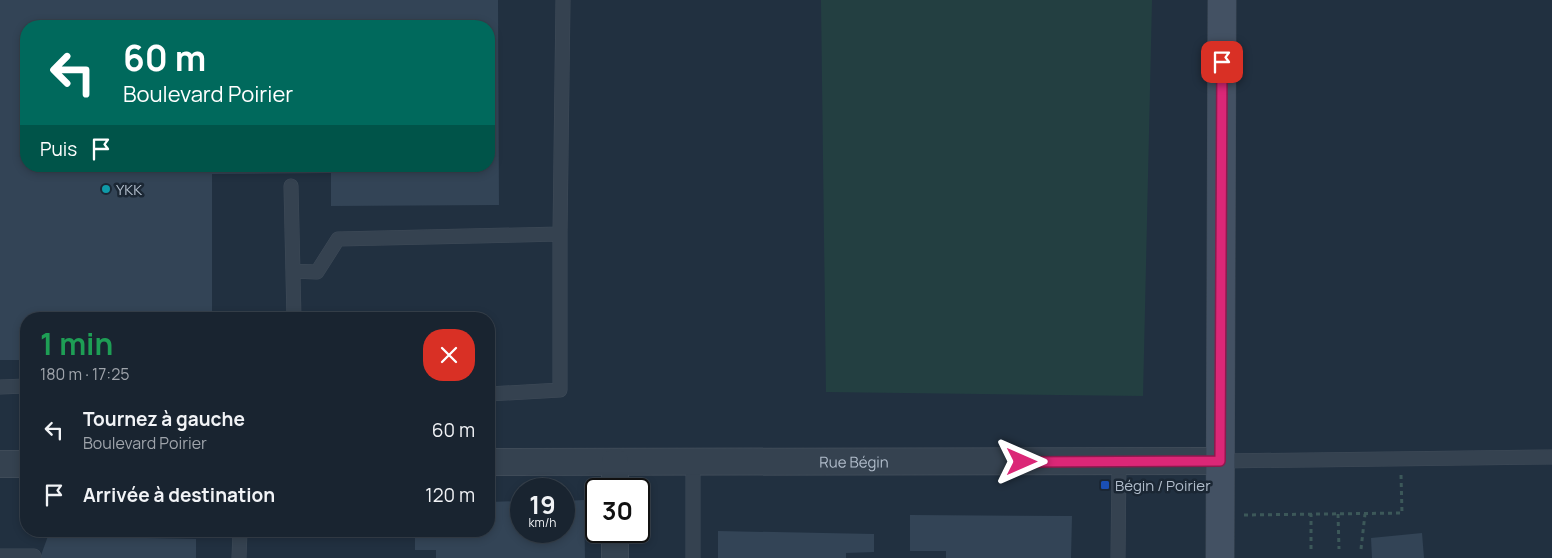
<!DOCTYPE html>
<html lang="fr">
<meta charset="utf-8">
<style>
:root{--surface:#192430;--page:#222c38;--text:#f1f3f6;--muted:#9fa4ab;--line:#37414c}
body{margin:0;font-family:Manrope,sans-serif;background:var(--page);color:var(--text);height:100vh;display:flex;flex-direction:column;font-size:19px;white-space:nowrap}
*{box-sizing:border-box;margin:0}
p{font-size:16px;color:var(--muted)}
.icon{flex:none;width:28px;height:28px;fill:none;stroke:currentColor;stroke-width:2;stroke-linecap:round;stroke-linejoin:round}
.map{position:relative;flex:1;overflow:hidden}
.panel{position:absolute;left:20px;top:312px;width:475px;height:225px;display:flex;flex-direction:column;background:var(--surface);border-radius:20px;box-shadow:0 2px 8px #0003,0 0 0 1px var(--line)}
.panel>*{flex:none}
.top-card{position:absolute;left:20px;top:20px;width:475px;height:152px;border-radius:20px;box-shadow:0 2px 8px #0003,0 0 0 1px var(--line);background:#00695c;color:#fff;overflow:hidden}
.speed{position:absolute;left:510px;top:478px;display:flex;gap:10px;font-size:25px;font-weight:700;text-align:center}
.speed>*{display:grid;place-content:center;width:65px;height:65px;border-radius:50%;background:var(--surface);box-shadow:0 2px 8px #0003,0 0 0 1px var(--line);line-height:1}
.speed small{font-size:12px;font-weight:400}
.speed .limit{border:2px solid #111;border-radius:8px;background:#fff;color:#111}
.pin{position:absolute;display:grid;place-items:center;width:42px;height:42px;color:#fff;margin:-21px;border-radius:10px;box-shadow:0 2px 8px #0006}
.me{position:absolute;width:55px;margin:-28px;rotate:90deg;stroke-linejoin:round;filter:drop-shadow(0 0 4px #0008)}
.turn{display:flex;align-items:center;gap:18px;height:105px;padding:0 20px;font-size:22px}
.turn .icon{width:65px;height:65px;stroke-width:2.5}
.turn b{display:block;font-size:35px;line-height:42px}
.then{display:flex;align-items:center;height:48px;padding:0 20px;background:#0003;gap:10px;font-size:19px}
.round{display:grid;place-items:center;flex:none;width:52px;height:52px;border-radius:20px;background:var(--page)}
.head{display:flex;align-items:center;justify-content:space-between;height:85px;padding:0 20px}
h1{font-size:30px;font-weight:700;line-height:38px;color:#1e9e55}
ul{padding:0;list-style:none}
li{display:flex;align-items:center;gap:15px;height:65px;padding:0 20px}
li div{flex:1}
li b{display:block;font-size:19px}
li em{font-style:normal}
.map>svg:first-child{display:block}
.green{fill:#233f41}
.building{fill:#334456;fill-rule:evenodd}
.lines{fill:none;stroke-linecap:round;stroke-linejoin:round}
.lane-casing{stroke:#3f4b58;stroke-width:15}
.street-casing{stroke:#3f4b58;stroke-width:28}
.secondary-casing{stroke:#3f4b58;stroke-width:29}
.path{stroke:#3c5859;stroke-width:3;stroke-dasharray:4 4;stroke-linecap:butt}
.lane{stroke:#354250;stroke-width:14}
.street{stroke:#354250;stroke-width:26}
.secondary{stroke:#435163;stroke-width:28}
.route-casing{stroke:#8e194d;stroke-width:12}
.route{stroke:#db2777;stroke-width:9}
.culture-dot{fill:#0f9aa8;stroke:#1b2734;stroke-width:2}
.transit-dot{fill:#1a4fb4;stroke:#1b2734;stroke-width:2}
.labels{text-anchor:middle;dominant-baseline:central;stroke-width:5;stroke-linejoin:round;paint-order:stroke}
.poi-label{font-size:15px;fill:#b1bdcb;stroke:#1b2734;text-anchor:start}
.street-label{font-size:15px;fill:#b1bdcb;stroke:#1b2734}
</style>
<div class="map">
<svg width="1552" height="558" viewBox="0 0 1552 558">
<rect width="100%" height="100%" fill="#213040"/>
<path class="green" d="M821,0H1152L1143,396L826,392Z"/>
<path class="building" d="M0,0H498L499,205L331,206V173L212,174V319H26V360H0ZM26,26H489V166H26Z
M584,500L585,558H436V550H415V531H489V502L521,501V531H564V501Z
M910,515L1072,516L1071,558H946V551H910Z
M718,531L874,534V552L846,553V558H718Z
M1422,533L1424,558H1372L1371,538Z
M48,536L196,539V558H40Z"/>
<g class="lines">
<defs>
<path id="lane" d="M291,186L294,319
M560,234L563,0
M293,271L317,272L338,239L560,234V390L489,394
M0,387L26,386
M1220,461L1552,457
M693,462V558
M0,556H34
M239,558L240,531
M1118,558L1119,461"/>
<g id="street">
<path id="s1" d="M489,462L1220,461"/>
<path d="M0,464H26"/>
<path d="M615,489V462"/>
<path d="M615,558V531"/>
</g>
<path id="secondary" d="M1220,558L1222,0"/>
</defs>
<use href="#lane" class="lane-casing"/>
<use href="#street" class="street-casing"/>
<use href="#secondary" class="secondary-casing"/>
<path class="path" d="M1338,514L1339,549
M1244,515L1402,513L1401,475
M1311,549V514
M1361,549L1365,514"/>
<use href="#lane" class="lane"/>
<use href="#street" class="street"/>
<use href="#secondary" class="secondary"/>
</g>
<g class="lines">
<defs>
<path id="route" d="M1022,462L1220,461L1222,62"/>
</defs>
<use href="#route" class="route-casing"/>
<use href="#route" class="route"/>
</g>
<circle class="culture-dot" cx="106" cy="189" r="5"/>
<rect class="transit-dot" x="1100" y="480" width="10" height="10" rx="2.5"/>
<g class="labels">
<g class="poi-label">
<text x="116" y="189">YKK</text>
<text x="1115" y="485">Bégin / Poirier</text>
</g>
<g class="street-label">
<text stroke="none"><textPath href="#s1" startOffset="365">Rue Bégin</textPath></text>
</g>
</g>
</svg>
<div class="speed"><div>19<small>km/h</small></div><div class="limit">30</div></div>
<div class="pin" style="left:1222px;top:62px;background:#d93025"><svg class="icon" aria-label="arrive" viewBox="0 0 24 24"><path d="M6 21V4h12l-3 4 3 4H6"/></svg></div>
<svg class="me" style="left:1022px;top:462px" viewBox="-20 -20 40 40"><path d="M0-17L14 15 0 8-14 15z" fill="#db2777" stroke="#fff" stroke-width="4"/></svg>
<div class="top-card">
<div class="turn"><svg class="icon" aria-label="left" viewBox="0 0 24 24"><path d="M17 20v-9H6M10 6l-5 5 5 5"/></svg><div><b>60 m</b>Boulevard Poirier</div></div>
<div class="then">Puis<svg class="icon" aria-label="arrive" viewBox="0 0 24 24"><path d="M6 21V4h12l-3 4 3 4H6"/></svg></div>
</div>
<section class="panel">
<div class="head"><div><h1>1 min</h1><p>180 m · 17:25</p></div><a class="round" style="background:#d93025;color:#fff"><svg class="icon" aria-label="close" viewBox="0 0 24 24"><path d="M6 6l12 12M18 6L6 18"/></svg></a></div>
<ul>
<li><svg class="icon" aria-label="left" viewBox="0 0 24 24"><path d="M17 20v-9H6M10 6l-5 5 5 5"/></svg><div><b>Tournez à gauche</b><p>Boulevard Poirier</p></div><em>60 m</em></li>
<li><svg class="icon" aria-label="arrive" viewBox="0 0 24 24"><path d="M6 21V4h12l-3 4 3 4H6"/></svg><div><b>Arrivée à destination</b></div><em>120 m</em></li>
</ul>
</section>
</div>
